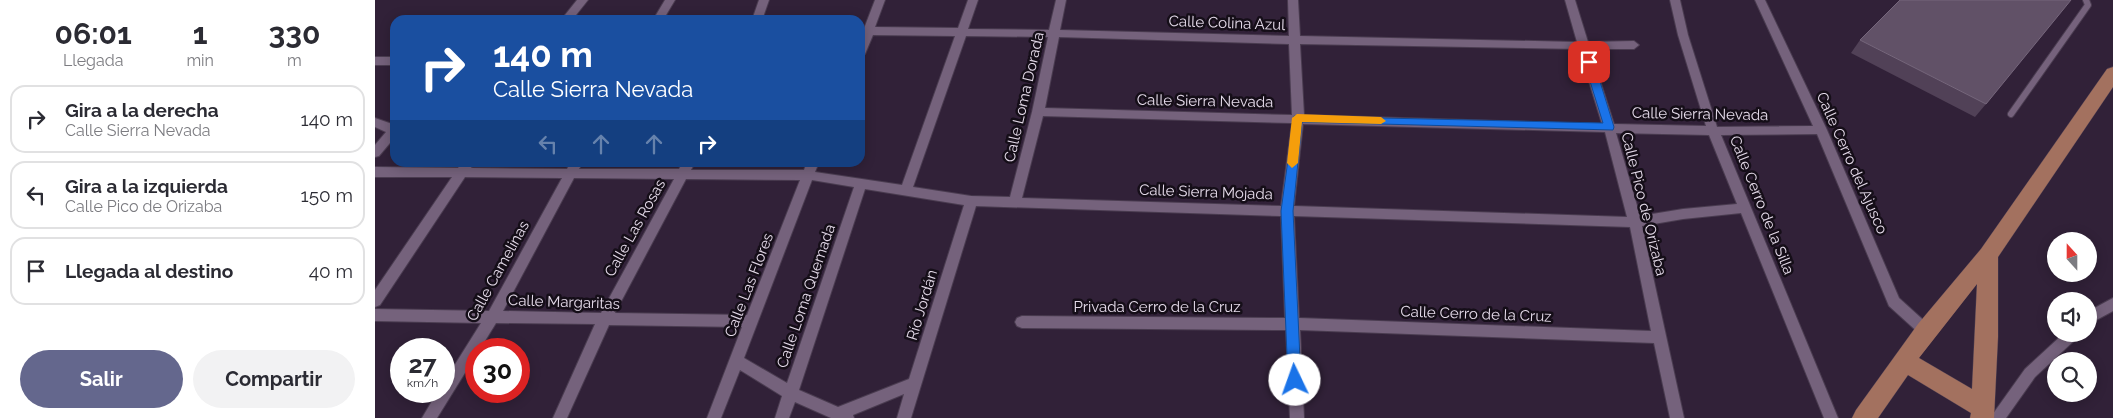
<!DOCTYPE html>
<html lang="es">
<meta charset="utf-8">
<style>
:root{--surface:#fff;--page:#f2f2f3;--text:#2b2b33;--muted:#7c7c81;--line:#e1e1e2;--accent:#64678d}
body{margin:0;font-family:Raleway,sans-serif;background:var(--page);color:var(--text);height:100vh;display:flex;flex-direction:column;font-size:19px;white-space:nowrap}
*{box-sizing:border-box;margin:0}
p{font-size:16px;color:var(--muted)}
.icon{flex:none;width:28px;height:28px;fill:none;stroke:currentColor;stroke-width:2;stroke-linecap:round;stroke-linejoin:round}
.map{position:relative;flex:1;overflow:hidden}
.drawer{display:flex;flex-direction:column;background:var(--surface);width:375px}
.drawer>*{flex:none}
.guide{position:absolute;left:15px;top:15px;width:475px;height:152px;border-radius:15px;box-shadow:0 2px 12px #0003;background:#1a4fa0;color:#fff;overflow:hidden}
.needle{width:32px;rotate:339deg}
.tools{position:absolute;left:1672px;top:232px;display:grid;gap:10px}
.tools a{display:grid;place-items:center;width:50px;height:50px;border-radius:50%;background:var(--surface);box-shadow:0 2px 12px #0003;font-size:25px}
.speed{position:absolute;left:15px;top:338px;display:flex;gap:10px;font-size:25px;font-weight:700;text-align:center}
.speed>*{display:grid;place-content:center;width:65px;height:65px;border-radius:50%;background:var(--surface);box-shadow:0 2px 12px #0003;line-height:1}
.speed small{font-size:12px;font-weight:400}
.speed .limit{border:8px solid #d22;background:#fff;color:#111}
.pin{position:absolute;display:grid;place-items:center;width:42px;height:42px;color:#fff;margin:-21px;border-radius:10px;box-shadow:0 2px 8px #0006}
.me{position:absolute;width:55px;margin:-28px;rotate:357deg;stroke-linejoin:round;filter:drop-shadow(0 0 4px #0008)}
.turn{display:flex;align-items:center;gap:18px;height:105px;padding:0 20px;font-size:22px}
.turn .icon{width:65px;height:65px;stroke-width:2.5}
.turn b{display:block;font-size:35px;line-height:42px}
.lanes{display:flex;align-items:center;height:48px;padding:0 20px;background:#0003;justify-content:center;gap:25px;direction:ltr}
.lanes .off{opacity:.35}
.eta{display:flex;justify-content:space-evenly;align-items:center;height:85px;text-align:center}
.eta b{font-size:30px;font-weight:700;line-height:35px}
.action{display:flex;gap:10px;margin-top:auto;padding:10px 20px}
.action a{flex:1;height:58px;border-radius:30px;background:var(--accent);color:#fff;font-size:20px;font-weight:700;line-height:58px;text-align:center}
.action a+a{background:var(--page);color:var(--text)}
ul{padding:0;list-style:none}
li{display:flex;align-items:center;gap:15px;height:68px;margin:0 10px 8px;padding:0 10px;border:2px solid var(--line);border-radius:15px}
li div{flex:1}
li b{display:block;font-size:19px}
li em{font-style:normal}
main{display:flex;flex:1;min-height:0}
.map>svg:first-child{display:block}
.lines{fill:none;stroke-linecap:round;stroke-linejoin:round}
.service-casing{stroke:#4a3c50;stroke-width:8}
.minor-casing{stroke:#4a3c50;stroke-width:2}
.primary-casing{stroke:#4a3c50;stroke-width:1}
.service{stroke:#75627c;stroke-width:6}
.minor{fill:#75627c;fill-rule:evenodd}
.primary{fill:#a3715f;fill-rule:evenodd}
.wall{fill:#514157}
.building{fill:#615167;stroke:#76677c}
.route{fill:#1a73e8;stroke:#114b97}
.slow{fill:#f59e0b}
.labels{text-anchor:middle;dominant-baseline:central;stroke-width:5;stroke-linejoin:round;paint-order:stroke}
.street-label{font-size:15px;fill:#e6dceb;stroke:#150e18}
</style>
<main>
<section class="drawer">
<div class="eta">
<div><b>06:01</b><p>Llegada</p></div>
<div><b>1</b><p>min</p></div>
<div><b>330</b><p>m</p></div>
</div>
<ul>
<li><svg class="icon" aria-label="right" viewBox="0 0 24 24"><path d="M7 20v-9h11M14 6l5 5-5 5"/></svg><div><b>Gira a la derecha</b><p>Calle Sierra Nevada</p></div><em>140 m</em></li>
<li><svg class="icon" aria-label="left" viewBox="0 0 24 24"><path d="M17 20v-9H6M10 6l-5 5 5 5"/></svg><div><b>Gira a la izquierda</b><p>Calle Pico de Orizaba</p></div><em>150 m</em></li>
<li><svg class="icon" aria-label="arrive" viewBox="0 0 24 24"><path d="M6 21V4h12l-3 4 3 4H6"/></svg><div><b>Llegada al destino</b></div><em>40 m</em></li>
</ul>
<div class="action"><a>Salir</a><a>Compartir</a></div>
</section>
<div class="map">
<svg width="1738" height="418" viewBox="0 0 1738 418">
<rect width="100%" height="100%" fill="#312138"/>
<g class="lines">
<defs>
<path id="service" d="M1636,114L1713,5L1711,0"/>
<path id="minor" d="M202,0H213L197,20H186Z
M290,0H300L288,20H278Z
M384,0H394L387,20H377Z
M500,0H510L500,27L583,28L593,0H603L593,29L674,30L681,0H691L685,30L914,36L913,0H923L925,36L1202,42L1190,0H1200L1213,42L1259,41L1264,45L1259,49H1215L1239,124L1331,126L1303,35L1295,0H1305L1313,35L1342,127L1438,126L1380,0H1390L1452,130L1524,298L1556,327L1558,331L1556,335L1551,337L1546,335L1514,306L1442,134L1346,135L1463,418H1449L1366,213L1308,219L1267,226L1309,418H1295L1279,343L925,330L929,418H915L911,330L647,328L642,326L640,322L642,318L647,316L910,318L906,216L601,206L536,418H522L529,394L478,415L479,418H456L420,402L414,418H400L407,396L365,370L346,418H332L367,327L234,325L192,418H178L220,324L121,323L105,349H101V355L62,418H47L63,391H69V382L106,323L0,321V309L114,311L187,178L90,177L5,305L0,307V290L77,177H0V167L83,168L87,162H100L96,168L192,169L196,162H208L204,169H304L308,162H320L316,170H429L432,162H444L440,172L527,185L580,36L498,35L490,54L485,58V39ZM591,36L673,37L657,112L635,197L596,196L538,187ZM684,37L914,44L917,115L670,108ZM925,44L1204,49L1227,124L929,115ZM668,116L917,123L906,206L647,198ZM928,124L1230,132L1252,217L919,206ZM1241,133L1334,135L1362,204L1308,209L1265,216ZM199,178L299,179L226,313L128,311ZM311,179L425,180L372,315L240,313ZM437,180L479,187L412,383L369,358ZM490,189L589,205L534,379L463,407L424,390ZM919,216L1255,227L1276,331L924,318Z
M0,57H20V65H0Z
M0,118L20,125V137L4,156L0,157V145L11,132L0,127Z
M1738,298V311L1714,324V311Z
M1688,334H1704L1702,338L1660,377L1631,418H1615L1650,369Z"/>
<path id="primary" d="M1738,67V87L1623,257V337L1619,418H1595L1596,413L1533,375L1503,418H1477L1481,410L1543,324L1606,249L1732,69ZM1602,284L1597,389L1544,358Z"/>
</defs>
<use href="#service" class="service-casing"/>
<use href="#minor" class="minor-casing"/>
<use href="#primary" class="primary-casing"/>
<use href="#service" class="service"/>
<use href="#minor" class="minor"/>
<use href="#primary" class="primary"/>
</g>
<path class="wall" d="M1485,40L1611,104L1600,117L1476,53Z"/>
<path class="building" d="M1525,0H1696L1611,104L1485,40Z"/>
<path class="route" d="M1214,59L1219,62L1239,127L1238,130L927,122L918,211L926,380L924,385L920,386L915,385L913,380L906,211L919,116L1228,123L1209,62Z"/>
<path class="slow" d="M922,114L1006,117L1011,121L1006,124L927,122L923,163L917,168L912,163L917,118Z"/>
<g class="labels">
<g class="street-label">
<text transform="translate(852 23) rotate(2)">Calle Colina Azul</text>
<text transform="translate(649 97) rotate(-77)">Calle Loma Dorada</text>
<text transform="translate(830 101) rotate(1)">Calle Sierra Nevada</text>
<text transform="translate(1325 114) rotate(1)">Calle Sierra Nevada</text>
<text transform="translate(1477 163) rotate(66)">Calle Cerro del Ajusco</text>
<text transform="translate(831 192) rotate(2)">Calle Sierra Mojada</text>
<text transform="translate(1269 204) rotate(76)">Calle Pico de Orizaba</text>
<text transform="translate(1387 205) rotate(68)">Calle Cerro de la Silla</text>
<text transform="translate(260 228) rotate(-61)">Calle Las Rosas</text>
<text transform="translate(123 271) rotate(-61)">Calle Camelinas</text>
<text transform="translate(374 285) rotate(-69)">Calle Las Flores</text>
<text transform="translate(431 296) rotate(-71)">Calle Loma Quemada</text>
<text transform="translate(189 302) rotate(2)">Calle Margaritas</text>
<text transform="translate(547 305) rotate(-73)">Río Jordán</text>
<text x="782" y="307">Privada Cerro de la Cruz</text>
<text transform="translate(1101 314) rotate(2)">Calle Cerro de la Cruz</text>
</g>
</g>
</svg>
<div class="tools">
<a><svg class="needle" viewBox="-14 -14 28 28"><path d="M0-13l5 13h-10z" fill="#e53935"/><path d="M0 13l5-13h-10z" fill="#7c7c81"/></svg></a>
<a><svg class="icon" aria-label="sound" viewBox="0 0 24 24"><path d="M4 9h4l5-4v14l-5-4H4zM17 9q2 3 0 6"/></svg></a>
<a><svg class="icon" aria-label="search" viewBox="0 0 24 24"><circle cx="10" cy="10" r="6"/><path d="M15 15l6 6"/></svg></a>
</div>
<div class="speed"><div>27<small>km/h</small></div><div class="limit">30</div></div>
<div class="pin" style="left:1214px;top:62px;background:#d93025"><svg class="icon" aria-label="arrive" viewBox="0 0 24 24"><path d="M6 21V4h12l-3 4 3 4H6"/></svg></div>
<svg class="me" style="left:920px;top:380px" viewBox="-20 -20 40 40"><circle r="19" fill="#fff"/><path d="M0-13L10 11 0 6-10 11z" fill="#1a73e8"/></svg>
<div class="guide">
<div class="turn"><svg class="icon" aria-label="right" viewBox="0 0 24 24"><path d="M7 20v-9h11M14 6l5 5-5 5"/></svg><div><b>140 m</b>Calle Sierra Nevada</div></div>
<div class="lanes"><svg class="icon off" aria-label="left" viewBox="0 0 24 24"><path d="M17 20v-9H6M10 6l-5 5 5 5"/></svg><svg class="icon off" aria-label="ahead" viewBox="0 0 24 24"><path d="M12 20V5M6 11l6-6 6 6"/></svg><svg class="icon off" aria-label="ahead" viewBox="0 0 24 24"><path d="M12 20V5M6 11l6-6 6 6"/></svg><svg class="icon" aria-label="right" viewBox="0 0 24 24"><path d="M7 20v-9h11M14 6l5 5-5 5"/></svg></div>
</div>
</div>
</main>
